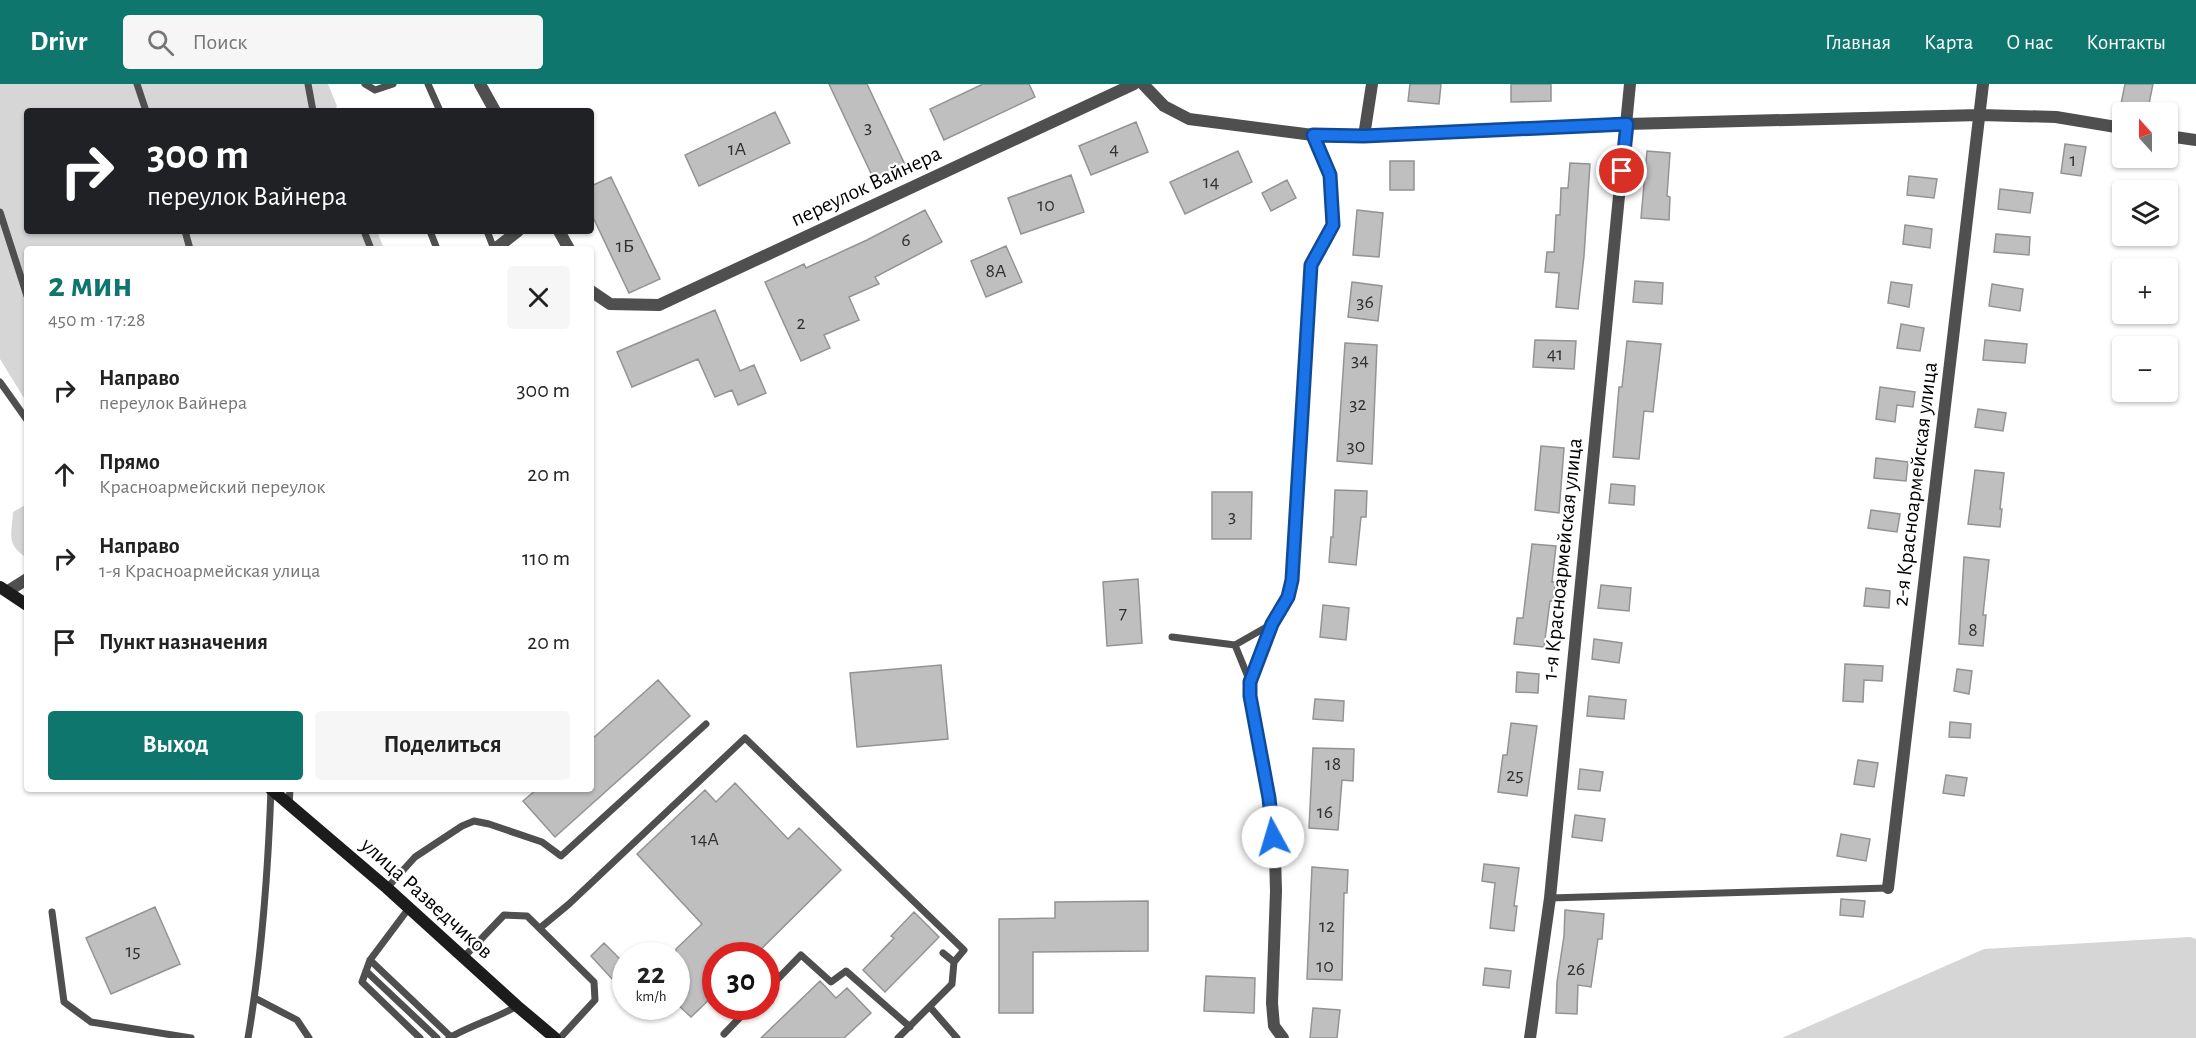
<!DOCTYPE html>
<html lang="ru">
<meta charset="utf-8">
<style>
:root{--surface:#fff;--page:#f6f6f6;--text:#222;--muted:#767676;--accent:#0f766e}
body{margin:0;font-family:"Alegreya Sans",sans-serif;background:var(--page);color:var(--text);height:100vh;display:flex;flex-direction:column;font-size:22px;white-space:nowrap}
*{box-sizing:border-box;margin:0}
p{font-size:20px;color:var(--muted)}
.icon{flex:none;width:33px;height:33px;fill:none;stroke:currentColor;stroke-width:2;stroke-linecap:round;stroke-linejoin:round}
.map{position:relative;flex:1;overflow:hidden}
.panel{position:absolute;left:24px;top:162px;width:570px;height:546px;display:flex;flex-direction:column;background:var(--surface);border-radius:6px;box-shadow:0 2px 4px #0004}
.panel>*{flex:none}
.banner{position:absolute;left:24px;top:24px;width:570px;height:126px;border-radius:6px;box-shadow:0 2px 4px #0004;background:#202124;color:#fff;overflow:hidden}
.needle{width:39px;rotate:339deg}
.tools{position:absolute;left:2112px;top:18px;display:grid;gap:12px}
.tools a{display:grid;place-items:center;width:66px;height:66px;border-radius:6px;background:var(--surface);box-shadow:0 2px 4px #0004;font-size:30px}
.speed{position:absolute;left:612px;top:858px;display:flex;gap:12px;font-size:30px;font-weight:700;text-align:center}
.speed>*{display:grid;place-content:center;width:78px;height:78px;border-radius:50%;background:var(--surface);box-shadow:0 2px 4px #0004;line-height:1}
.speed small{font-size:15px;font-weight:400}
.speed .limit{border:9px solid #d22;background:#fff;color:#111}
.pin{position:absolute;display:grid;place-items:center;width:51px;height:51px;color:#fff;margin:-26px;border:3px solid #fff;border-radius:50%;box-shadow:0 2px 6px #0007}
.me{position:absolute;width:66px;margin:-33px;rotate:354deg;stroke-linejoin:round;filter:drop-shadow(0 0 4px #0008)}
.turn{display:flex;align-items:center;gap:21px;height:126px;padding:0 24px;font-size:27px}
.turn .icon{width:78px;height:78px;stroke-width:2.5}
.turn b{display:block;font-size:42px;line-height:51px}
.round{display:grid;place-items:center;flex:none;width:63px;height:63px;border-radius:6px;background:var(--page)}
.summary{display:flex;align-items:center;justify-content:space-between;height:102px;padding:0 24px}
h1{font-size:36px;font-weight:600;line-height:45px;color:var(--accent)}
.button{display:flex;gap:12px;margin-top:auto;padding:12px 24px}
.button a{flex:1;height:69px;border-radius:6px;background:var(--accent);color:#fff;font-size:24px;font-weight:600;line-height:69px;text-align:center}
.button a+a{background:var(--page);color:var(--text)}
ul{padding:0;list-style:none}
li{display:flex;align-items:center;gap:18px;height:84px;padding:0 24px}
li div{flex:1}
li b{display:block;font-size:22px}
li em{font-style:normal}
header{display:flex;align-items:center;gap:36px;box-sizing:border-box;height:84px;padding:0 30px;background:var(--accent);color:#fff}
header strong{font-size:28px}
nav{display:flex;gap:33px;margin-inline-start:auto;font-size:21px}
.search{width:420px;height:54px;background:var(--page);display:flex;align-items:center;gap:15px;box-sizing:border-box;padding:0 21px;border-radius:6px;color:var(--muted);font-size:22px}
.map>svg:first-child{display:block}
.green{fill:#d6d6d6}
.building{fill:#bfbfbf;stroke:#939393;stroke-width:1.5}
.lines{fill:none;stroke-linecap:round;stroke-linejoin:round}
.service{stroke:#4f4f4f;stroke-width:7}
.minor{stroke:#4f4f4f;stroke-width:12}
.secondary{stroke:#1c1c1c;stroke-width:12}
.route-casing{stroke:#114b97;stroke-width:15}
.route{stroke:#1a73e8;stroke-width:10}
.labels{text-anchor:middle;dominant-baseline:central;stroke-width:4.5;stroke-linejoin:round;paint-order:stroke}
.number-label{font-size:20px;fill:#303030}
.street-label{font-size:22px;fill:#000;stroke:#fff}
</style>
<header>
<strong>Drivr</strong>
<div class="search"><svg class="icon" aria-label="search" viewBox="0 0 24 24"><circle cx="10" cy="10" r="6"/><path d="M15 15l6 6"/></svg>Поиск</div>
<nav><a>Главная</a><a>Карта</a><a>О нас</a><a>Контакты</a></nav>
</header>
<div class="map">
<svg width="2196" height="954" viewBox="0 0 2196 954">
<rect width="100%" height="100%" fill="#fff"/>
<path class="green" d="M0,0H328L337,22L334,27H27V147H377L384,165H27V319L0,275Z
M27,420V474C5,460 12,450 13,428Z
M2190,853L2196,855V954H1782L1984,865Z"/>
<path class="building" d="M829,0H867L907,85L876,100Z
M983,0H1029L1035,13L944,56L930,25Z
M1410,0H1441L1439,20L1408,17Z
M1511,0H1551V17L1511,18Z
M2125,0H2153L2148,25L2121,20Z
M775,28L790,59L699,102L685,71Z
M1136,38L1148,68L1091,91L1079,62Z
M2065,60L2086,63L2081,92L2061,89Z
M1238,67L1252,98L1185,130L1170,98Z
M1647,67L1670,69L1667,112L1670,113L1669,136L1641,134Z
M1390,77H1414V106H1390Z
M1570,79L1590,80L1584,172L1578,225L1556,223L1559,189L1545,188L1547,168H1554L1556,131H1560L1561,104H1568Z
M1071,91L1084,128L1021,150L1008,114Z
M1909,92L1937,95L1934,114L1907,111Z
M611,93L660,195L629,209L591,129V102Z
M1287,96L1296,114L1271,127L1262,109Z
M2000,105L2033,109L2030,129L1998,125Z
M925,126L942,158L875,193L879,200L849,213L859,236L824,251L830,264L801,277L765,198L804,180L806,184L867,156Z
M1357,126L1383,129L1379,173L1353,171Z
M1905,141L1932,145L1930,164L1903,160Z
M1996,150L2030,153L2029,171L1994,168Z
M1006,162L1022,198L986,213L971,177Z
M1635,197L1663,199L1662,220L1633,218Z
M1352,198L1382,202L1378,237L1348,233Z
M1891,198L1912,201L1909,223L1888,219Z
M1992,200L2023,205L2020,227L1989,222Z
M715,226L740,287L754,281L766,309L738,321L732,306L715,313L698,275L632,303L617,268Z
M1901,240L1924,244L1920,267L1897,264Z
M1535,256L1576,257L1574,285L1533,283Z
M1985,256L2027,260L2025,279L1983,276Z
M1627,257L1661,260L1653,328L1644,327L1639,375L1613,373L1619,303H1622Z
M1345,259L1377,261L1372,380L1337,377Z
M1880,303L1915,308L1913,323L1897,321L1895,338L1876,335Z
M1978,325L2006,329L2003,347L1975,343Z
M1541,362L1564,364L1559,429L1535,426Z
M1876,374L1908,378L1906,397L1874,394Z
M1975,386L2004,389L2000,425H2002L2000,443L1968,440Z
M1611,400L1635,402L1634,421L1609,419Z
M1335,406L1367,407L1366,433H1361L1356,481L1329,478L1331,453H1333Z
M1212,408H1252L1251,455H1212Z
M1871,426L1900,430L1897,448L1868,444Z
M1532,460L1556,462L1552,498H1556L1553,517H1550L1544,563L1514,560L1517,534H1523Z
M1964,473L1989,476L1983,531H1986L1983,562L1959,560Z
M1138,495L1142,559L1107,562L1103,498Z
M1601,501L1631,504L1629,527L1598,524Z
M1866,504L1890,507L1889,524L1864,522Z
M1323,521L1349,524L1346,556L1320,553Z
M1594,555L1622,559L1619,579L1592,575Z
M1845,580L1883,582L1882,597L1864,596L1863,618L1843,617Z
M941,581L948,655L857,663L850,589Z
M1957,585L1972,587L1969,610L1954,607Z
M1517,588L1539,590L1538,609L1516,608Z
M658,596L690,632L555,753L523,717L537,705H591V656Z
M1589,612L1626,616L1624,635L1587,632Z
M1315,615L1344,617L1343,637L1313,635Z
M1950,638L1971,640L1970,654L1949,653Z
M1511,639L1537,642L1527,712L1498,708L1503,671H1507Z
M1313,664L1354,665L1353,697L1342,696L1338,746L1309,744Z
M1858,676L1878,679L1874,703L1854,700Z
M1580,685L1603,688L1600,707L1578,705Z
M1946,691L1967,694L1964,712L1943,709Z
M735,699L788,755L799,744L841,786L754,872H716V909L691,933L676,919V865L702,840L637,770L705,706L716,718Z
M1575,731L1605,735L1602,757L1572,753Z
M1841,750L1870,755L1866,777L1837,772Z
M1484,780L1519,784L1514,822H1517L1514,847L1490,844L1495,799L1482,797Z
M1312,783L1348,786L1347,809H1344L1342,896L1307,895Z
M1841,815L1865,817L1863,833L1840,831Z
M1148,817V867L1033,868V929H999V835L1055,834V818Z
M155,823L180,880L111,910L86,854Z
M1565,826L1604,830L1602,855H1598L1591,903L1578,901L1577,930L1556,929L1557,898L1564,852Z
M914,828L939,853L885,908L863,886L894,854L891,852Z
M604,859L626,881V886L614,897L591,872Z
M1485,884L1511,887L1509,904L1483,901Z
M1206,892L1255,894L1254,929L1204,927Z
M820,897L836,914L847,904L871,929L844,954H761Z
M1313,924L1340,926L1337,954H1310Z"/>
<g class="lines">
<path class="service" d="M137,0L146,27
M308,0L313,27
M365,0L375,6L393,0
M428,0L440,27
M0,128L27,212
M185,147L190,165
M364,147L371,165
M430,147L437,165
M487,147L494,165
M0,298L27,336
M1172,553L1235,561L1270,541
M1235,561L1250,598
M289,721L290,705
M387,804L415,773L462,742L474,737L489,740L542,758L561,772L706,640
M1550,814L1888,804
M409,824L370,876L362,898L420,954
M52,828L64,918L91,938L191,954
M540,844L569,820L745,654L964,866L954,878
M463,874L504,831L527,832L594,898L595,916L560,954
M370,876L451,953
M366,887L437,954
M766,907L801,871L831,898L846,887L910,943
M255,914L297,936L309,954
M930,923L957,954
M724,950L751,922
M248,954C262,872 268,789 271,705
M449,954C471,941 495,935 517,922
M898,954L952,900L954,878L943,869"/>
<path class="minor" d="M480,0L495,27
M1143,0L1164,22L1189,35L1313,51L1364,52L1627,40L1980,31L2056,33L2122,44
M1364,52L1372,0
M2168,52L2196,56
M559,147L569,165
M495,165L518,147
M591,207L610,220L659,221L1134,0
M8,507L27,495
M1888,804L1983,0
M1283,954L1274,942L1272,919L1276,807L1275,772L1269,714L1250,612V598L1272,540L1288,513L1292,496L1311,181L1333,141L1330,91L1313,51
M1530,954L1550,814L1630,0"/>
<path class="secondary" d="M0,503L27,521
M271,705L387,804L517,922L555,954"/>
</g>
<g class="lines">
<defs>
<path id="route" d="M1273,753L1269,714L1250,612V598L1272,540L1288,513L1292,496L1311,181L1333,141L1330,91L1313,51L1364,52L1627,40L1622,87"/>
</defs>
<use href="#route" class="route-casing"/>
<use href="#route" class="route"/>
</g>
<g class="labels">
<g class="number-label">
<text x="868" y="43">3</text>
<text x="737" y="65">1А</text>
<text x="1114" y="65">4</text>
<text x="2073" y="76">1</text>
<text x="1211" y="98">14</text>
<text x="1046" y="121">10</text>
<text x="906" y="156">6</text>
<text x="625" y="162">1Б</text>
<text x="996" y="187">8А</text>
<text x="1365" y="218">36</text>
<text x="801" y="239">2</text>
<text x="1555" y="270">41</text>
<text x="1360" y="276">34</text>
<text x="1358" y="320">32</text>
<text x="1356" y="362">30</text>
<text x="1232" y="432">3</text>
<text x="1123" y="529">7</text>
<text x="1973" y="546">8</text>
<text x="1333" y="680">18</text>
<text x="1515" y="691">25</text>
<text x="1325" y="728">16</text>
<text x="705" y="755">14А</text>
<text x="1327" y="842">12</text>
<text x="133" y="867">15</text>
<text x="1325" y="882">10</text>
<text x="1576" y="885">26</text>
</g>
<g class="street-label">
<text transform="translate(866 102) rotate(-25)">переулок Вайнера</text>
<text transform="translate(1915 400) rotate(-83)">2-я Красноармейская улица</text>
<text transform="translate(1562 475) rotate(-84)">1-я Красноармейская улица</text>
<text transform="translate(427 814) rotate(42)">улица Разведчиков</text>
</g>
</g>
</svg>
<div class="tools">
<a><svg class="needle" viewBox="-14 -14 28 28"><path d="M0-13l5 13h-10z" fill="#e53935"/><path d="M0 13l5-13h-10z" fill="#767676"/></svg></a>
<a><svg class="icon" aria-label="layers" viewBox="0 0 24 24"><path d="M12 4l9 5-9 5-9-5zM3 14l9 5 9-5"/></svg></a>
<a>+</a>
<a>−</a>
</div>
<div class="speed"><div>22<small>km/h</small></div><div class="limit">30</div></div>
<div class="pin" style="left:1622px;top:87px;background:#d93025"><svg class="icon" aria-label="arrive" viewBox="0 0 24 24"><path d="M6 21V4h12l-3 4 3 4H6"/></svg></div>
<svg class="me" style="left:1273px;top:753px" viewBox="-20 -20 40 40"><circle r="19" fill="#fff"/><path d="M0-13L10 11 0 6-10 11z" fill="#1a73e8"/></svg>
<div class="banner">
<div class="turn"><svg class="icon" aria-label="right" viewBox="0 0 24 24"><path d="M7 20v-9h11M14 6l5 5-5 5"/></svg><div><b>300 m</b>переулок Вайнера</div></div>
</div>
<section class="panel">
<div class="summary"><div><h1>2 мин</h1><p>450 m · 17:28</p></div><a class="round"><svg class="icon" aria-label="close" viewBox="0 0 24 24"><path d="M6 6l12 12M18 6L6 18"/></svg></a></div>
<ul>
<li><svg class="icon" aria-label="right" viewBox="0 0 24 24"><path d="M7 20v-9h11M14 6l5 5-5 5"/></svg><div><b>Направо</b><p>переулок Вайнера</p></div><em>300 m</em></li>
<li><svg class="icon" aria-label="ahead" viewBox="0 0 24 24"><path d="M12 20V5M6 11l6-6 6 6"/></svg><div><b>Прямо</b><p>Красноармейский переулок</p></div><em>20 m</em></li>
<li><svg class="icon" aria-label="right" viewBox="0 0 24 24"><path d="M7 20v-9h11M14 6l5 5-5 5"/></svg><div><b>Направо</b><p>1-я Красноармейская улица</p></div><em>110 m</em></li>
<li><svg class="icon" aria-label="arrive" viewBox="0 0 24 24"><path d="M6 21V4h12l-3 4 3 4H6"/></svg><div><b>Пункт назначения</b></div><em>20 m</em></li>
</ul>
<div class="button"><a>Выход</a><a>Поделиться</a></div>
</section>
</div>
